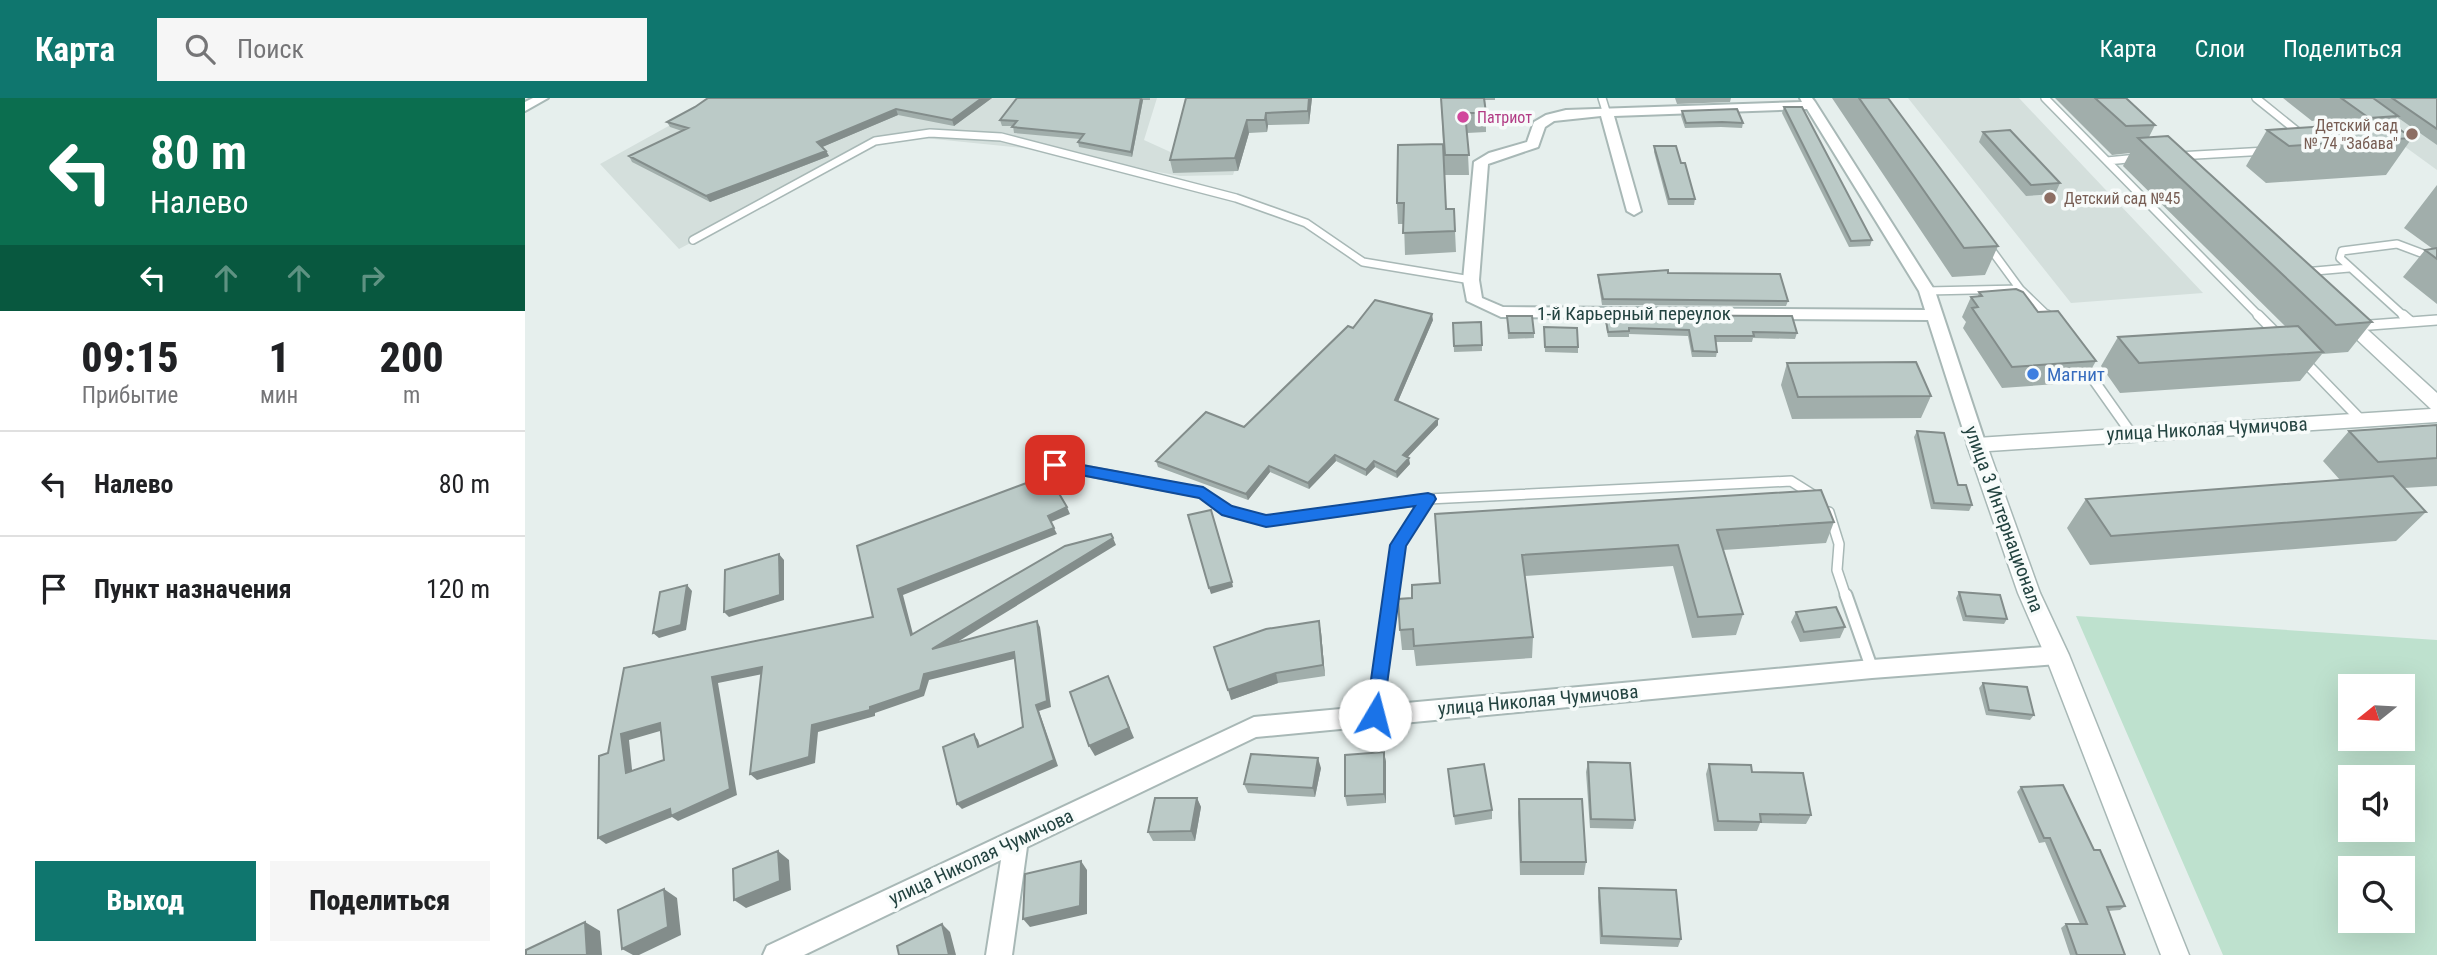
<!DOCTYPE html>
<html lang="ru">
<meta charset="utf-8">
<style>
:root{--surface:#fff;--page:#f6f6f6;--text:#202124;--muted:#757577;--line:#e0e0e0;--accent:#0f766e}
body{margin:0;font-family:"Roboto Condensed",sans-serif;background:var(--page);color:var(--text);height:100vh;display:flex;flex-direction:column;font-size:26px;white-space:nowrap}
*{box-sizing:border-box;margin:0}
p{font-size:23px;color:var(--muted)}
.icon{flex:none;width:38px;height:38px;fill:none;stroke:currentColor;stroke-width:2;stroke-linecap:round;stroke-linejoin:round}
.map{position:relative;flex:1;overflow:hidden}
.side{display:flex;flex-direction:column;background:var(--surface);width:525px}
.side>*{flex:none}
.top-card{background:#0b6e4f;color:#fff;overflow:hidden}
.needle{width:46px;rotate:252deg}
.tools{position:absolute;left:1813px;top:576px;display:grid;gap:14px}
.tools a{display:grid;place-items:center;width:77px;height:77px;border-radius:0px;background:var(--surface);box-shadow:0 7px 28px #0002;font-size:35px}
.pin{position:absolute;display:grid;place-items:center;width:60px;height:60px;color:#fff;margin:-30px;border-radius:14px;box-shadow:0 4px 10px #0006}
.me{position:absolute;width:77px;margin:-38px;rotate:8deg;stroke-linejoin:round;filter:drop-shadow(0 0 5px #0008)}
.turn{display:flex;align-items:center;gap:24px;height:147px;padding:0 35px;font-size:32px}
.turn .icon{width:91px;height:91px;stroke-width:2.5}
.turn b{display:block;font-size:49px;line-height:60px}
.lanes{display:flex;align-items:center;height:66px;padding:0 35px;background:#0003;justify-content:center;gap:35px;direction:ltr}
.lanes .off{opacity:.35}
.eta{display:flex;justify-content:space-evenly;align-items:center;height:119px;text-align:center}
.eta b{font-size:42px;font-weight:800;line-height:49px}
.action{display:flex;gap:14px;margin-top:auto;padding:14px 35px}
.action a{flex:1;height:80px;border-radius:0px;background:var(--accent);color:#fff;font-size:28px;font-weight:800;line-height:80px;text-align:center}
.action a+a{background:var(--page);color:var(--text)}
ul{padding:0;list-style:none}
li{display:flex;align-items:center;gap:21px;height:105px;padding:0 35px;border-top:2px solid var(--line)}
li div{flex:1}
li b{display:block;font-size:26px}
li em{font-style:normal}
header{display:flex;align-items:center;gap:42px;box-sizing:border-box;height:98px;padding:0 35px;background:var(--accent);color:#fff}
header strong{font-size:33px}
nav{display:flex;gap:38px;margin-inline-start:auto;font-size:24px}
.search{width:490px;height:63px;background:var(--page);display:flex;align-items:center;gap:18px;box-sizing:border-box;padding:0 24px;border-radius:0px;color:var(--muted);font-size:26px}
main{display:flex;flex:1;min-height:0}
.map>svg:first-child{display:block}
.built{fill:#d4dfdc}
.green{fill:#bee1ce;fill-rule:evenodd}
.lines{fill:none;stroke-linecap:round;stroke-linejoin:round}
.service-far2-casing{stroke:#a8b8b6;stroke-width:10}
.service-far1-casing{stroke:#a8b8b6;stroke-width:12}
.service-casing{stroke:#a8b8b6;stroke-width:15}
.minor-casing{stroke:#a8b8b6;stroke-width:4}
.tertiary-casing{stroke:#a8b8b6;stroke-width:3}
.service-far2{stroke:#fff;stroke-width:7}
.service-far1{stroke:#fff;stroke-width:9}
.service{stroke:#fff;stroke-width:11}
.minor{fill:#fff;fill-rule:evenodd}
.tertiary{fill:#fff;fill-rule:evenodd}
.wall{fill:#a1aeab}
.shaded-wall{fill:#838d8b}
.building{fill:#bbcac7;stroke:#838d8b;stroke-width:2;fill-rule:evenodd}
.route{fill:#1a73e8;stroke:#114b97;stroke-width:2}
.hotel-dot{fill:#d1479c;stroke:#f7fbfa;stroke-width:2.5}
.education-dot{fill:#8d6e63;stroke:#f7fbfa;stroke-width:2.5}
.shop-dot{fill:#3f7fe0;stroke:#f7fbfa;stroke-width:2.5}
.labels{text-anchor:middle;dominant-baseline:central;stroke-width:7;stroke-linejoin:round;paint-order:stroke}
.far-hotel-label{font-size:16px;fill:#b23c85;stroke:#f7fbfa;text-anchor:start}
.far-education-label{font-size:16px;fill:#785e54;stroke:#f7fbfa;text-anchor:end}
.street-label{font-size:19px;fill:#234340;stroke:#f7fbfa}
.shop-label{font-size:19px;fill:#366cbe;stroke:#f7fbfa;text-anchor:start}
</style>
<header>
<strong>Карта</strong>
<div class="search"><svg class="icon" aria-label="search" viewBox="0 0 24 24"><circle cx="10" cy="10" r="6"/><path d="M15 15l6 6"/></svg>Поиск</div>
<nav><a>Карта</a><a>Слои</a><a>Поделиться</a></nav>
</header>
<main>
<section class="side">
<div class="top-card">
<div class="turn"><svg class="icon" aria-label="left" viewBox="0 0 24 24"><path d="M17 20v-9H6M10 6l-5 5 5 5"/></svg><div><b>80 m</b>Налево</div></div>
<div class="lanes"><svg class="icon" aria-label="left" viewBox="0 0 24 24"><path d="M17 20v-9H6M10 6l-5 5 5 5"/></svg><svg class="icon off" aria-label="ahead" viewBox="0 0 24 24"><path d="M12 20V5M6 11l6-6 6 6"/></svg><svg class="icon off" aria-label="ahead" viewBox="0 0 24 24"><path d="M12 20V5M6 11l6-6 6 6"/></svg><svg class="icon off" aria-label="right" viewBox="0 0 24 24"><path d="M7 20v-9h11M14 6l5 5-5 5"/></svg></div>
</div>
<div class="eta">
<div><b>09:15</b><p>Прибытие</p></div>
<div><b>1</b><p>мин</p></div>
<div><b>200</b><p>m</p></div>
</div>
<ul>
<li><svg class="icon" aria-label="left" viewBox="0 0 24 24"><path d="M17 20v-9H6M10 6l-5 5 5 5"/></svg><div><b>Налево</b></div><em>80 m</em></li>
<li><svg class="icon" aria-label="arrive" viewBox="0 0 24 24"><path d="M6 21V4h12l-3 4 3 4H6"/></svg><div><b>Пункт назначения</b></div><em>120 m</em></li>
</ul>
<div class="action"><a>Выход</a><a>Поделиться</a></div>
</section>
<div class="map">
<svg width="1912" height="857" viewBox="0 0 1912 857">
<rect width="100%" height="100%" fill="#e6efed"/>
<path class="built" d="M189,0H632L619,42L652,57L713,62L708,77L655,78L507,51L370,37L154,151L75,66L176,10Z
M1383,0H1494L1678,195L1546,205Z
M1813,0H1912V72Z"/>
<path class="green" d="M1551,518L1912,542V857H1698ZM1825,588H1878V640H1825ZM1825,679H1878V732H1825ZM1825,770H1878V822H1825Z"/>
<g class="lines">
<defs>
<path id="service-far2" d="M1077,0L1081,13
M1520,0L1735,219
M1731,0L1778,38
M1653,58L1742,53
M1582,63L1613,60
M168,142L350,43L405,35L476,39L711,100L781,125L838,164L946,182
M1462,146L1495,191
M1779,174L1824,170
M1402,193L1495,191L1524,219
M1880,219L1815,160L1817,153L1872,146L1912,161"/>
<path id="service-far1" d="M1522,217L1528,223
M1733,217L1755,239
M1878,217L1886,224
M1832,228L1912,222
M1778,262L1837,323
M1558,267L1606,335
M530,367L678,395L702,413L741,423L903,401L1266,383L1293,400
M1304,414L1314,446L1312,472L1321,499
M866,499L873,448L903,401"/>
<path id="service" d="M1321,497L1347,571
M850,617L866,497"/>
<path id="minor" d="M8,0H23L0,13V4Z
M1275,0H1287L1290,4L1410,193L1461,347L1458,351H1446L1443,347L1403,222L976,219L942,203L938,182L949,64L964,55L1002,44L1009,24L1021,17L1041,12L1277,4ZM1282,11L1394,193L1400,212L978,209L957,200L954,182L963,66L1013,49L1020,29L1029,23L1076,18L1102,113L1109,117L1116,113L1089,18Z
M1532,548L1540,551L1543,557L1540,563L1532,566L1347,580L731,639L502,749L487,857H461L476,762L279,857H238L242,848L729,619L1347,562Z"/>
<path id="tertiary" d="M1816,212L1822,213L1912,295V324L1464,353L1515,495L1544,557L1664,857H1636L1520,557L1493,495L1442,347L1445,342L1452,340L1906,311L1810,221L1807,217Z"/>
</defs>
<use href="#service-far2" class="service-far2-casing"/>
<use href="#service-far1" class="service-far1-casing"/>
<use href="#service" class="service-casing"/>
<use href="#minor" class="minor-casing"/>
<use href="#tertiary" class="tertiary-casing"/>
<use href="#service-far2" class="service-far2"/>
<use href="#service-far1" class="service-far1"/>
<use href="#service" class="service"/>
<use href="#minor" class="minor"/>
<use href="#tertiary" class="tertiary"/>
</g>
<path class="wall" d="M183,0H467L429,28L373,17L297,49L301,53L304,58L185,104L107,64L104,58L157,33L145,29L142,24L170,9Z
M492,0H625V2H618L607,59L554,49L553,44L555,41L489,35L488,28H477L475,22Z
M661,0H787L784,26L743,27L742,34L724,35L713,73L648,75L645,62Z
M916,0H970V2H960L961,15V34L942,35L944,77H920L921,111L930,133L931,154L880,157L879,126H873L872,105L918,46Z
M1150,0H1206L1205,4L1152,6Z
M1307,0H1363L1473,148L1460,177L1427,179Z
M1530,0H1601L1630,27L1624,39L1847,224L1823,254L1797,256L1775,283L1595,295L1576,268L1593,239L1760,228L1598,68L1605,55L1587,57Z
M1758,0H1848L1849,1L1850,0H1912V47L1872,19L1868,26L1887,40L1861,77L1741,85L1721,68L1742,32L1788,29L1792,22L1787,23Z
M1259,9L1347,142L1345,148L1324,149L1257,15Z
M1157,13L1218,25L1217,30L1196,29L1160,30L1156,18Z
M1458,34L1535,85L1530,96L1501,98L1454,44Z
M1129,48L1156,65L1170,101L1169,107H1143L1129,54Z
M1912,87V206L1878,179L1900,152L1908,151L1879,130Z
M1073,177L1263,203L1261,208L1077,207L1073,182Z
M1454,194L1513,214L1571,263L1559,284L1477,290L1438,230L1441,224L1437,219L1446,199L1453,198Z
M1080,217L1272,235L1270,241L1228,240L1227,244H1191L1192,254L1191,259H1167L1163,238L1104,236V239H1083L1080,222Z
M982,218L1009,235V240L983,241Z
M908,222L873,303L913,321V327L882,359L885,366L872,380L850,369L841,378L811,363L784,391L745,374L723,402L633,369L631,363L719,329L828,230Z
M928,225L957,247V253L929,254Z
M1019,230L1053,249V255L1020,254Z
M1262,265L1406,298L1396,320L1267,321L1256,287Z
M1912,327V388L1879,390L1901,414L1871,443L1565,467L1542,430L1561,401L1815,382L1798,363L1824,333Z
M1392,333L1447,407L1444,413L1406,411L1389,339Z
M910,416L1309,424L1301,445L1198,452L1218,516L1211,537L1167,540L1148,468L1000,478L1008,539L1007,560L891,568L889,552H877L875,532L887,500L914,485Z
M1434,494L1482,521L1479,526L1438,523L1431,500Z
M1271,514L1320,529L1315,540L1275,544L1266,524Z
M796,534L800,578L753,585L706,602Z
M1458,585L1509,617L1505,622L1461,617L1454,590Z
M859,654L861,664V705L822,708L820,698Z
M1063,664L1110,722L1108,731L1065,730L1061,674Z
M1184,666L1227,674L1286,717L1281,726L1235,725L1232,733H1189L1181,676Z
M796,670L790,699L723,695L719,686Z
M923,671L967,712V721L930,727Z
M1496,689L1569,752L1600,808L1595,812L1583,813L1600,857H1545L1536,830L1541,826H1555L1520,744L1514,745L1492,694Z
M672,700L676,709L670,743H628L623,734Z
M994,701L1061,764L1059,777H995L993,715Z
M1074,790L1156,841L1153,849L1075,846L1073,799Z"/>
<path class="shaded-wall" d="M457,0H467L429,28L427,22Z
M616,0H617L618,2L607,59L606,54Z
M784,0H787L784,26L783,13Z
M371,11L373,17L295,50L292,44Z
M741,15L743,27L742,34L740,22Z
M722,22L724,35L713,73L710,60Z
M301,53L304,58L185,104L181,98Z
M907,216L908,222L871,308L870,302Z
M913,321V327L879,363L878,357Z
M810,357L811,363L784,391L783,385Z
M884,360L885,366L872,380L871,374Z
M849,363L850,369L841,378V372Z
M744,368L745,374L723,402L721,396Z
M542,409L545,416L526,424L523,418Z
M529,430L532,436L378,497L390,544L386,537L373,491Z
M588,440L591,447L411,557L407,551Z
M254,456L259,462V502L204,519L199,514Z
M707,484L708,489L686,496L684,490Z
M162,487L167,493L161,532L134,540L128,535Z
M512,523L515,529L526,609L514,613L533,668L437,711L432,706L529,662L511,607Z
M794,523L796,534L800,578L798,567Z
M489,554L493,560L404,582L399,598L350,615V618L293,634L290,665L232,682L225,676L287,627L345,609L399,576Z
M237,569L243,575L193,585L212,697L153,723L147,719L81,746L73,740L145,711L187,579Z
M751,575L753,585L706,602L703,592Z
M583,578L609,640L570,658L564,648Z
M135,625L142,631L104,642L108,681L101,675L96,636Z
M449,636L453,642L457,655L453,649Z
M859,654L861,664V705L859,696Z
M793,660L796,670L790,699L788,690Z
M672,700L676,709L670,743L666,733Z
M253,753L264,762L266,792L221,810L209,802Z
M556,763L562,772V816L505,829L498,821Z
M139,791L152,800L156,837L114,857H108L97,851Z
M60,824L75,833L77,857H62Z
M417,826L425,834L431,857H424Z"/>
<path class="building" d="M183,0H457L427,22L371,11L292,44L301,53L181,98L104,58L163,30L142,24L170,9Z
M492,0H616L606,54L553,44L559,36L487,29L492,23L475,22Z
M661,0H784L783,13L741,15L740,22H722L710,60L645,62Z
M916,0H959L961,15H940L944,57H920Z
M1334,0H1363L1473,148L1439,150Z
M1570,0H1601L1630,27L1601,28Z
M1816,0H1848L1873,18L1844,20Z
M1867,0H1912V31Z
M1259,9H1277L1347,142L1326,143Z
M1212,11L1218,25L1197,24L1161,25L1157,13Z
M1864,24L1887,40L1764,48L1742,32Z
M1485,32L1535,85L1506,87L1458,34Z
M1643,38L1847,224L1811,227L1613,40Z
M918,46L921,111H929L930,133L878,135L879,105H872L873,47Z
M1129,48H1151L1156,65H1160L1170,101H1144Z
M1912,150V161L1900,152Z
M1143,172V175L1255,176L1263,203L1078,201L1073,177Z
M1491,191L1498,194L1513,214L1533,213L1571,263L1487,269L1447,210L1453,209L1446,199L1457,198L1454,194Z
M850,202L907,216L870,302L913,321L878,357L884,360L871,374L849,363L841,372L810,357L783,385L744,368L721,396L631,363L681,314L719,329L823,228L828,230Z
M1080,217L1267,218L1272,235L1228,234L1229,238H1190L1192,254L1168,253L1164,232L1104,230V233L1083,234Z
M982,218H1007L1009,235H984Z
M956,224L957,247L929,248L928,225Z
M1773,228L1798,254L1614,265L1593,239Z
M1019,229L1052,230L1053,249H1020Z
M1391,264L1406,298L1273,299L1262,265Z
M1912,327V360L1853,364L1824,333Z
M1392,333L1419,335L1433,387H1441L1447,407L1409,405Z
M523,377L542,409L523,418L529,430L373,491L386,537L540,448L586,436L588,440L407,551L512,523L522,603L511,607L529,662L432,706L418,649L449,636L453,649L498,629L489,554L399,576L395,592L345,609V612L287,627L284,659L225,676L237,569L187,579L205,691L146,718L145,711L73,740L74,658L83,655L99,570L348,519L332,448ZM135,625L139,662L101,675L96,636Z
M1868,378L1901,414L1586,438L1561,401Z
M1296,392L1309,424L1192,432L1218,516L1173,519L1153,447L997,457L1008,539L889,548L888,531L875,532L873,501L887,500V487L915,485L910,416Z
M686,412L707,484L684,490L663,417Z
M254,456L255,497L199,514L200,472Z
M162,487L156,527L128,535L135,494Z
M1434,494L1475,497L1482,521L1441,518Z
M1311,509L1320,529L1279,534L1271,514Z
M794,523L798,567L751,575L703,592L689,549L741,531Z
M583,578L604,630L564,648L545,594Z
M1458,585L1502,589L1509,617L1464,612Z
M859,654V696L820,698V657Z
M726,656L793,660L788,690L719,686Z
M1063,664L1105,665L1110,722L1066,721Z
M959,666L967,712L929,718L923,671Z
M1184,666L1226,667L1227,674L1278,675L1286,717L1235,716L1236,724L1193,723Z
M1538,687L1569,752H1575L1600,808L1582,809L1600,857H1552L1541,826H1562L1525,740H1519L1496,689Z
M630,700H672L666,733L623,734Z
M994,701H1057L1061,764H996Z
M253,753L255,783L209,802L208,771Z
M556,763L555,808L498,821L500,776Z
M1074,790L1151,792L1156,841L1077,838Z
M139,791L143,829L97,851L93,812Z
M60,824L62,857H1V852Z
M417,826L424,857H374L372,848Z"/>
<path class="route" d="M530,362L678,389L707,408L741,417L903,395L909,397L911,401L881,448L857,623L850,625L844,623L841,617L865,447L890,408L741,429L697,417L674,400L525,371L522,367Z"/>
<circle class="hotel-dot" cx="938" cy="19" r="7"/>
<g class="education-dot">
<circle cx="1887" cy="36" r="7"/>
<circle cx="1525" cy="100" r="7"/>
</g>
<circle class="shop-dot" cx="1508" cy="276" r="7"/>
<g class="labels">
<g class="far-hotel-label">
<text x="952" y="19">Патриот</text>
</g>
<g class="far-education-label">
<text x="1873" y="27">Детский сад<tspan x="1873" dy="18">№ 74 "Забава"</tspan></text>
<text x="1539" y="100" text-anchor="start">Детский сад №45</text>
</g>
<g class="street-label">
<text x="1109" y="215">1-й Карьерный переулок</text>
<text transform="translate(1682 331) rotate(-3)">улица Николая Чумичова</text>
<text transform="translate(1479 421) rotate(70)">улица 3 Интернационала</text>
<text transform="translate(1013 602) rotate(-5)">улица Николая Чумичова</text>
<text transform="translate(456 759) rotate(-25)">улица Николая Чумичова</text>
</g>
<g class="shop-label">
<text x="1522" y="276">Магнит</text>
</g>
</g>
</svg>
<div class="tools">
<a><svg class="needle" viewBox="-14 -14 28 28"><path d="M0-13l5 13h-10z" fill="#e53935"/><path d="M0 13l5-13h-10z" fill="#757577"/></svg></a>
<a><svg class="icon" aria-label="sound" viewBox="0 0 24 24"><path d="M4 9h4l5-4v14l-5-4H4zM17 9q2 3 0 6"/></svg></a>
<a><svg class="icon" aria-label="search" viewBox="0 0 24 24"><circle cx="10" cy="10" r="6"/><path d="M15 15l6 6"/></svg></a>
</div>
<div class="pin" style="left:530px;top:367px;background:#d93025"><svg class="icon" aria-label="arrive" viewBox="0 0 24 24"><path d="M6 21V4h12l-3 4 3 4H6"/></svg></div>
<svg class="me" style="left:850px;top:617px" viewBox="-20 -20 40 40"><circle r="19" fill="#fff"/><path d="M0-13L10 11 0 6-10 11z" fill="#1a73e8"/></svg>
</div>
</main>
